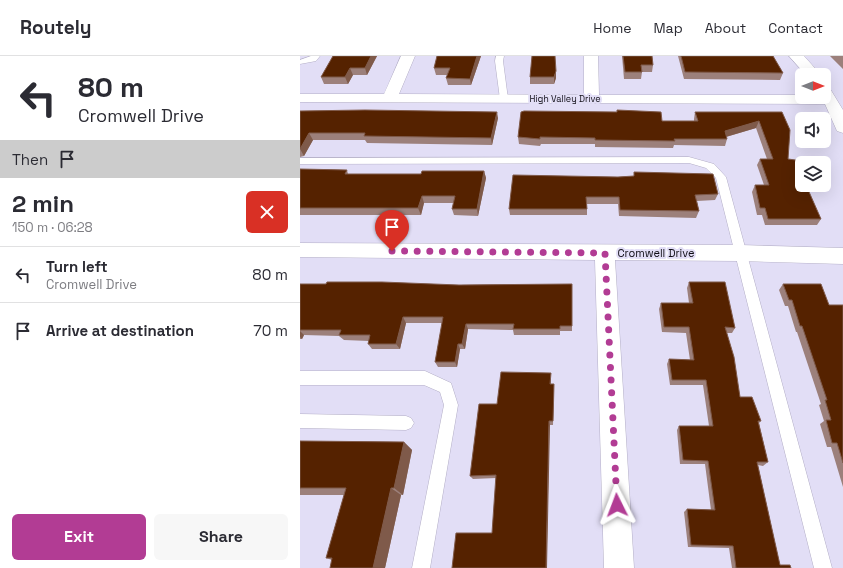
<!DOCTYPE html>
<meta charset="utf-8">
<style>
:root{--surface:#fff;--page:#f7f7f7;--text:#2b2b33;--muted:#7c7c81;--line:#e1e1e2;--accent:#b23c94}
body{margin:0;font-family:"Space Grotesk",sans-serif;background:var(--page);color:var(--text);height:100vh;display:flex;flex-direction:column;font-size:15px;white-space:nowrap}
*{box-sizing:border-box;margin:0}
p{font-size:13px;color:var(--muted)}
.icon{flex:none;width:22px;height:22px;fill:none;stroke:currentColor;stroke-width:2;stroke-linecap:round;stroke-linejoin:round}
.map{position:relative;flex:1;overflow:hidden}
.side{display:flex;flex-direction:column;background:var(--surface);width:300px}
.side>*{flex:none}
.hud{background:#fff;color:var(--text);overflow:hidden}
.needle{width:26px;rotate:90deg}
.controls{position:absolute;left:495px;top:12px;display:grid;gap:8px}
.controls a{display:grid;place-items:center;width:36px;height:36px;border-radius:6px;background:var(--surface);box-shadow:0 4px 16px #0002;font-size:20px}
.pin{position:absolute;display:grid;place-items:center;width:34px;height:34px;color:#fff;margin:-41px -17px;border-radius:50% 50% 50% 0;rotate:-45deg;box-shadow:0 0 4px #0007}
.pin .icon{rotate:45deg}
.me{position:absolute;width:44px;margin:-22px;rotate:357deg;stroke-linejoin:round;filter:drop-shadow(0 0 3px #0008)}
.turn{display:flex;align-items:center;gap:14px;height:84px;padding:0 12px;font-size:18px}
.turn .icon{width:52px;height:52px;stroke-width:2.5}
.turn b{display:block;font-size:28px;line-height:34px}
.then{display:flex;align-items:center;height:38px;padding:0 12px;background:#0003;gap:8px;font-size:15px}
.round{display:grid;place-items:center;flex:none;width:42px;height:42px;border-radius:6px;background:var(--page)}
.head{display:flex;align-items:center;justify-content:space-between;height:68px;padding:0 12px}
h1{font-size:24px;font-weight:700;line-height:30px}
.primary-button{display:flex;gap:8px;margin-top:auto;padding:8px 12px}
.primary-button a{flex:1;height:46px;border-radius:6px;background:var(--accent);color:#fff;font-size:16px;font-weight:700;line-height:46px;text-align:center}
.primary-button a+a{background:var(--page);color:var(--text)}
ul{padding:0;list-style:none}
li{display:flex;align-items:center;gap:12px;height:56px;padding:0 12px;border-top:1px solid var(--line)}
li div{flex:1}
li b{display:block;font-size:15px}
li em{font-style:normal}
header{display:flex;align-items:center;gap:24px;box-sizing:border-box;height:56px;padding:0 20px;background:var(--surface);border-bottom:1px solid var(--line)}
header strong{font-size:19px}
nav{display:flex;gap:22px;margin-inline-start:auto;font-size:14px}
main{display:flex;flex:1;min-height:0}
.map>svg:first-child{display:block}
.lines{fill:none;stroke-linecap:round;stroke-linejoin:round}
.service-casing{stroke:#b3aec6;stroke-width:1}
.minor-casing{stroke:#b3aec6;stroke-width:1}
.service{fill:#fff;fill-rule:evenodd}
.minor{fill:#fff;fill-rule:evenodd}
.wall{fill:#9c807b}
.shaded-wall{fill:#7f5a4a}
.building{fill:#520;stroke:#7f5a4a}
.route{stroke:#b23c94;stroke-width:7;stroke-dasharray:0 12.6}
.labels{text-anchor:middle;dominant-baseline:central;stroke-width:4;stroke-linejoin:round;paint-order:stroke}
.far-street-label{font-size:9px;fill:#100e16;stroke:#e2def6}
.street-label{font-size:11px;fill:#100e16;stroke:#e2def6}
</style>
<header>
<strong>Routely</strong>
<nav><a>Home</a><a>Map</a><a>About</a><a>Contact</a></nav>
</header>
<main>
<section class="side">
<div class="hud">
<div class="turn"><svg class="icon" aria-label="left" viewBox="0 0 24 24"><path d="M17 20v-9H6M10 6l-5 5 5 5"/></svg><div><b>80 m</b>Cromwell Drive</div></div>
<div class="then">Then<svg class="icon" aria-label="arrive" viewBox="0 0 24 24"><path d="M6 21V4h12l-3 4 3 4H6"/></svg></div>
</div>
<div class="head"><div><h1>2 min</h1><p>150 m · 06:28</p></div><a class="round" style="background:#d93025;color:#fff"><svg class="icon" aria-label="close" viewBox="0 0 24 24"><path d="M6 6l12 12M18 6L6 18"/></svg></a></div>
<ul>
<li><svg class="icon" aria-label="left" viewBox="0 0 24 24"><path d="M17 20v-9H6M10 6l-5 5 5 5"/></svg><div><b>Turn left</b><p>Cromwell Drive</p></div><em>80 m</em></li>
<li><svg class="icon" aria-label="arrive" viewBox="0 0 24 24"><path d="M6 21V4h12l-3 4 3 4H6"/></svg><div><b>Arrive at destination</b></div><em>70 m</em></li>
</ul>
<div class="primary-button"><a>Exit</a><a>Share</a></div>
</section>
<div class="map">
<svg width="543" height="512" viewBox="0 0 543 512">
<rect width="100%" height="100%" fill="#e2def6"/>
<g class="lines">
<defs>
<path id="service" d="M11,0H20L16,5L0,8V4Z
M196,0H204L203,5L208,43L204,46L200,43L195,5Z
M389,101L414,108L426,121L532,512H514L416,122L406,112L389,107L0,108V102Z
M0,315H125L151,327L158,349L130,512H112L144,349L140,336L124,329H0Z
M0,358L106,360L111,362L114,367L111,372L106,374L0,372Z"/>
<path id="minor" d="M101,0H115L99,38L284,39V0H298L299,39H502V41H524V30L529,31L543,54V77L537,75L525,48L0,46V38H84Z
M489,0H504L521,19H506Z
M0,187L440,189L543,192V208L440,205L315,204L334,512H304L295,204L0,201Z"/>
</defs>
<use href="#service" class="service-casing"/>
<use href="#minor" class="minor-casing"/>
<use href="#service" class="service"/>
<use href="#minor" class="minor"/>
</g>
<path class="wall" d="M33,0H77L67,19H53L48,28H24L21,21Z
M137,0H181L171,29H148L146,22L148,19H136L134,12Z
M232,0L256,22L254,28H230V21Z
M322,0H352L353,9L352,16H342L341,23H324Z
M378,0H473L483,17L480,24L384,23Z
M530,0H543V13Z
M0,55L198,62L192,89L67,87L65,84H13L4,100L0,101Z
M395,56H482L488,103L502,129L521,163L517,169H465L462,159H457L452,136L455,129H464L457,109L460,103H467L456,72L426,81L427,83L425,90L374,89L373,92L295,91V88H241L240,90L219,88L218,81L362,65H394V63Z
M0,113L47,114L48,118H121L184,115L186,122L178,160L154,159L152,153L154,147H124L121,159H0Z
M334,116L418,138L415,144L397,145L399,155L396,162L319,160L318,148H287V159H210L209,153L318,121L334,120Z
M389,226L435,272L432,277H427L440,341L461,365L459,367L468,406L463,410L458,409L480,509L491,512H432L429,492L388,491L384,456L387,453L411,454L405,408H380L377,374L379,370H409L403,329H370L367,308L369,303L390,304L386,277L362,276L359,253L361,247H389L387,232Z
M0,228L159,229L272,228V275H260V279H214L213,274L168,273L165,293H160L157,311H138L135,306L142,267H106L100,293H72L68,288L69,285L44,284L39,280L4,279L2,283H0Z
M483,228L529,249H543V431L531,391H527L520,368L524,365L519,349L521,348L497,276H496L488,250H485L479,234Z
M251,322V328L254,333L253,369H250L196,422L173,423L170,420L197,348Z
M0,385L104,386L112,394L103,439H101L85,512H30L32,504L26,502L44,439H0Z"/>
<path class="shaded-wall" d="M71,0H77L67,19L65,12Z
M177,0H181L171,29L170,23Z
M50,12L53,19L48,28L45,21Z
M256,15V22L254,28V21Z
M197,56L198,62L192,89L191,82Z
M459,65L456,72L422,82L425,75Z
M9,77L13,84L4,100L0,93Z
M184,115L186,122L178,160L177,153Z
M122,140L124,147L121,159L118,152Z
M103,261L106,267L100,293L96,288Z
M166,268L168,273L165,293L162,288Z
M0,275L4,279L2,283L0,281Z
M158,288L160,293L157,311L155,306Z
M249,365L250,369L247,512H246Z
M104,386L112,394L103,439L94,432Z
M91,432L101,439L85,512H73Z"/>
<path class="building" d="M33,0H71L65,12H50L45,21H21Z
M137,0H177L170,23L146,22L150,12H134Z
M232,0H255L256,15L254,21H230Z
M323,0H352L353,9H341L342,16H325Z
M381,0H473L483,17L385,16Z
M65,54L197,56L191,82L64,80L65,77H9L0,93V55Z
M317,54L361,56L362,65H398L395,56H482L490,74L488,103L503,105L504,107H502V129H506L521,163H468L465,152H460L455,129H469L460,103H473L459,65L425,75L427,83H374L375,85L295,84V82L240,81V83L218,81L221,56L224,55L317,56Z
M0,113L47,114L45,118H121L122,115H184L177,153H152L155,140H122L118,152H0Z
M334,116L413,118L418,138L395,139L399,155L320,154L319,141H286L287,153H209L213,119L318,121L334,120Z
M27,226H82L159,229L272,228V270H260V273H213L214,268H166L162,288H158L155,306H135L143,261H103L96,288H68L70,279H39L41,274H0V228H26Z
M389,226H425L435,272L425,271L434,301L440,341H452L461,365H458L468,406H457L480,509H490L491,512H436L433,490L391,489L387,453L415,454L408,405L383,404L379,370H413L406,324H372L369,303L394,304L389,271H364L361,247H393Z
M483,228H521L529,249H543V407L537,387H532L526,364H531L525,344H527L502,270H500L492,244H489Z
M201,316L251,317L250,328H254L253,365H249L246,512H152L156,477H192L196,419L170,420L179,348H197Z
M0,385L104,386L94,432H91L73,512H30L32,502H26L46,432H0Z"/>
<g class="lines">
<path class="route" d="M92,195L305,197L317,449"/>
</g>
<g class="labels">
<g class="far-street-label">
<text x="265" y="43">High Valley Drive</text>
</g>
<g class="street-label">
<text x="356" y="197">Cromwell Drive</text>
</g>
</g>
</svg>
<div class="controls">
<a><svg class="needle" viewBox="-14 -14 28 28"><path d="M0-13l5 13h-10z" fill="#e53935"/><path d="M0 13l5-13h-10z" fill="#7c7c81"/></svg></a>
<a><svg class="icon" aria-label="sound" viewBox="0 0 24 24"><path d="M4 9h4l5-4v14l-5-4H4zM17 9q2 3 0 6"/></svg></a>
<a><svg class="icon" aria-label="layers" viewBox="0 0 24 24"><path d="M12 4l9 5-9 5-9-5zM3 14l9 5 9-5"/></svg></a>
</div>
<div class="pin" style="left:92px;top:195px;background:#d93025"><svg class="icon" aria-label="arrive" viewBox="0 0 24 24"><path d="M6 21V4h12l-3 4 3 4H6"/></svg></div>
<svg class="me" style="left:317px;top:449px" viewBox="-20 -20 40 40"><path d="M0-17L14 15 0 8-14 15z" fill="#b23c94" stroke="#fff" stroke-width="4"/></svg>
</div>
</main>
